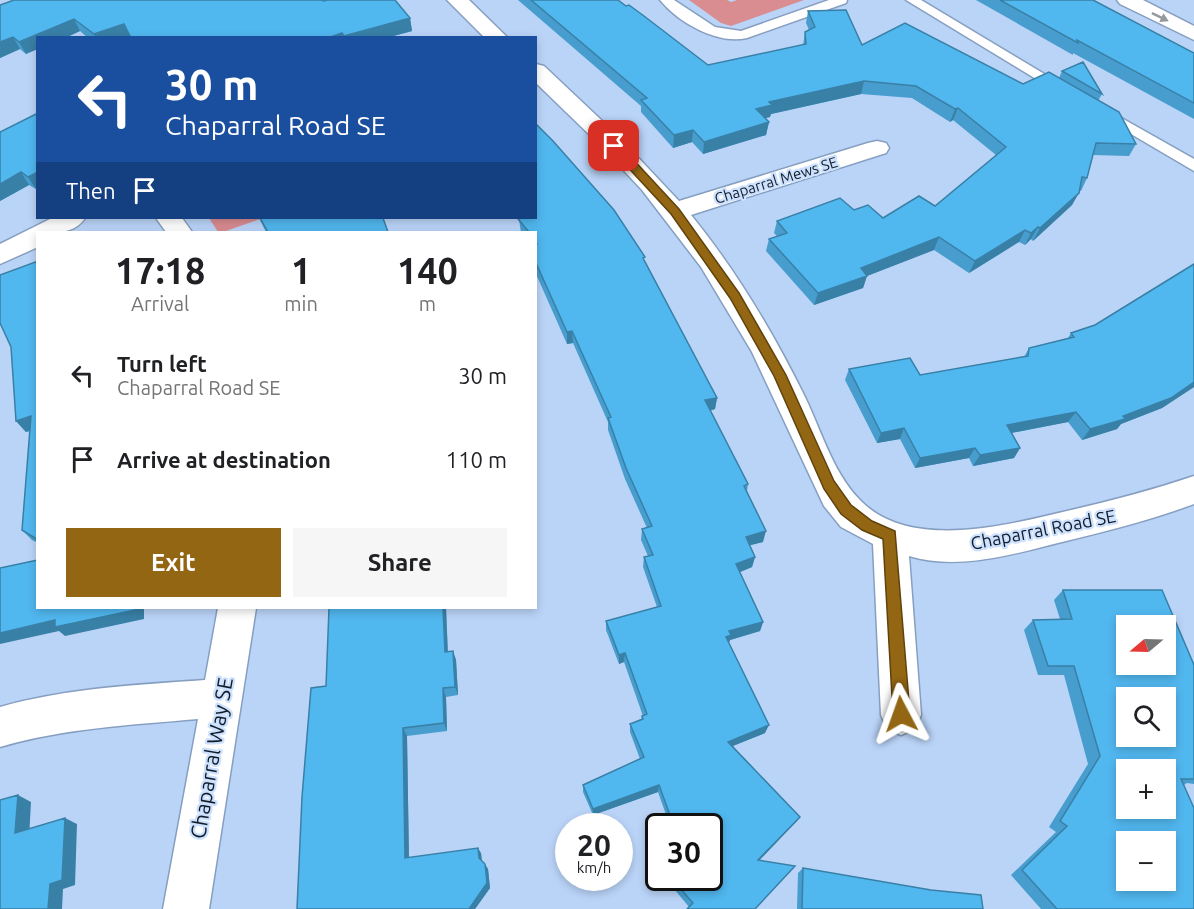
<!DOCTYPE html>
<meta charset="utf-8">
<style>
:root{--surface:#fff;--page:#f6f6f6;--text:#202124;--muted:#757577;--accent:#936613}
body{margin:0;font-family:Ubuntu,sans-serif;background:var(--page);color:var(--text);height:100vh;display:flex;flex-direction:column;font-size:22px;white-space:nowrap}
*{box-sizing:border-box;margin:0}
p{font-size:20px;color:var(--muted)}
.icon{flex:none;width:33px;height:33px;fill:none;stroke:currentColor;stroke-width:2;stroke-linecap:round;stroke-linejoin:round}
.map{position:relative;flex:1;overflow:hidden}
.drawer{position:absolute;left:36px;top:231px;width:501px;height:378px;display:flex;flex-direction:column;background:var(--surface);border-radius:0px;box-shadow:0 3px 9px #0003}
.drawer>*{flex:none}
.top-card{position:absolute;left:36px;top:36px;width:501px;height:183px;border-radius:0px;box-shadow:0 3px 9px #0003;background:#1a4fa0;color:#fff;overflow:hidden}
.needle{width:39px;rotate:251deg}
.buttons{position:absolute;left:1116px;top:615px;display:grid;gap:12px}
.buttons a{display:grid;place-items:center;width:60px;height:60px;border-radius:0px;background:var(--surface);box-shadow:0 3px 9px #0003;font-size:30px}
.speed{position:absolute;left:555px;top:813px;display:flex;gap:12px;font-size:30px;font-weight:700;text-align:center}
.speed>*{display:grid;place-content:center;width:78px;height:78px;border-radius:50%;background:var(--surface);box-shadow:0 3px 9px #0003;line-height:1}
.speed small{font-size:15px;font-weight:400}
.speed .limit{border:3px solid #111;border-radius:9px;background:#fff;color:#111}
.pin{position:absolute;display:grid;place-items:center;width:51px;height:51px;color:#fff;margin:-26px;border-radius:12px;box-shadow:0 3px 9px #0006}
.me{position:absolute;width:66px;margin:-33px;rotate:356deg;stroke-linejoin:round;filter:drop-shadow(0 0 4px #0008)}
.turn{display:flex;align-items:center;gap:21px;height:126px;padding:0 30px;font-size:27px}
.turn .icon{width:78px;height:78px;stroke-width:2.5}
.turn b{display:block;font-size:42px;line-height:51px}
.then{display:flex;align-items:center;height:57px;padding:0 30px;background:#0003;gap:12px;font-size:22px}
.eta{display:flex;justify-content:space-evenly;align-items:center;height:102px;text-align:center}
.eta b{font-size:36px;font-weight:700;line-height:42px}
.cta{display:flex;gap:12px;margin-top:auto;padding:12px 30px}
.cta a{flex:1;height:69px;border-radius:0px;background:var(--accent);color:#fff;font-size:24px;font-weight:700;line-height:69px;text-align:center}
.cta a+a{background:var(--page);color:var(--text)}
ul{padding:0;list-style:none}
li{display:flex;align-items:center;gap:18px;height:84px;padding:0 30px}
li div{flex:1}
li b{display:block;font-size:22px}
li em{font-style:normal}
.map>svg:first-child{display:block}
.green{fill:#da8d91}
.lines{fill:none;stroke-linecap:round;stroke-linejoin:round}
.lane-casing{stroke:#869fc0;stroke-width:3}
.street-casing{stroke:#869fc0;stroke-width:3}
.secondary-casing{stroke:#869fc0;stroke-width:3}
.lane{fill:#fff;fill-rule:evenodd}
.street{fill:#fff;fill-rule:evenodd}
.secondary{fill:#fff;fill-rule:evenodd}
.wall{fill:#469dce}
.shaded-wall{fill:#3980a7}
.building{fill:#51b7ef;stroke:#3980a7;stroke-width:1.5;fill-rule:evenodd}
.oneway{fill:#95999f}
.route{fill:#936613;stroke:#60420c;stroke-width:1.5}
.labels{text-anchor:middle;dominant-baseline:central;stroke-width:4.5;stroke-linejoin:round;paint-order:stroke}
.far-street-label{font-size:15px;fill:#131c29;stroke:#cce1fe}
.street-label{font-size:18px;fill:#131c29;stroke:#cce1fe}
.near-street-label{font-size:21px;fill:#131c29;stroke:#cce1fe}
</style>
<div class="map">
<svg width="1194" height="909" viewBox="0 0 1194 909">
<rect width="100%" height="100%" fill="#bad4f8"/>
<path class="green" d="M689,0H727L731,2L737,0H804L731,26L721,23Z
M209,218H263L223,232H218Z"/>
<g class="lines">
<defs>
<path id="lane" d="M660,0H674L715,27L741,31L829,0H847L846,3L747,38C717,45 678,22 660,0Z
M906,0H921L1071,90L1069,93H1059Z
M1102,107L1194,159V171L1097,114L1095,111L1097,108Z"/>
<path id="street" d="M447,0H469L508,38H485Z
M536,64L544,66L615,133L679,201L868,143L877,141L886,143L889,148L886,153L691,215C735,269 771,329 802,391C820,426 831,470 859,499C908,552 1007,525 1067,511C1111,501 1152,490 1194,476V504C1151,520 1107,531 1062,542C1014,554 958,571 909,556L921,715L915,729L901,735L887,729L881,715L873,544L841,527L824,506L752,352L701,267L642,190L598,143L536,83Z
M52,218H85C74,235 55,232 38,232V247L0,264V244Z
M156,218H182L192,232H166Z
M218,608H256L209,909H163L198,719C131,725 65,728 0,747V707C67,688 136,685 205,680Z"/>
<path id="secondary" d="M1117,0H1143L1194,26V40L1120,4Z"/>
</defs>
<use href="#lane" class="lane-casing"/>
<use href="#street" class="street-casing"/>
<use href="#secondary" class="secondary-casing"/>
<use href="#lane" class="lane"/>
<use href="#street" class="street"/>
<use href="#secondary" class="secondary"/>
</g>
<path class="wall" d="M518,0H618L708,65L803,45L805,32L809,30L806,23L808,11L862,45L1136,144L1129,156L1093,155L1087,178L1081,191L1079,190L1072,205L1033,241L1031,239L1025,245L1019,242L969,273L934,250L867,276L863,288L814,305L766,251L769,239L777,236L774,233L777,221L854,210L883,218L935,206L996,155L953,120L950,122L912,98L861,94L771,114L770,117L765,118L769,122L766,135L703,154L692,142L673,148L641,112V106Z
M976,0H1093L1194,53V119L1073,53V55Z
M323,1L410,18L412,31L386,38H131L130,36L126,38H88L80,31L65,38H38L26,54L20,49L0,58V5Z
M1062,71L1102,94L1098,101L1059,78Z
M38,113L36,189L29,185L0,201V132Z
M259,218L388,232H266Z
M517,218H536L645,261L717,398L715,409L710,411L748,484L747,491L763,542L750,545L755,557L752,567L740,572L763,622L760,631L730,640L729,643L765,733L733,746L800,817L795,823L689,907L665,878H710V826H670L658,792L593,815L583,792V785L640,759L630,732V724L641,719L642,716H643L624,662L619,664L606,630V621L657,607L643,567L644,557L648,556L641,540L642,529L647,528L625,479L608,430V422L573,343L567,344L536,274V232H521L519,220Z
M38,261V543L32,540L22,530L30,431L26,432L16,421Z
M1194,264V387L1162,408L1121,424L1117,429L1082,440L1068,422L1012,433L1020,448L1014,458L973,466L969,458L915,468L900,439L877,443L845,380L849,369L920,375L1024,357L1029,348L1068,338L1071,333L1095,325Z
M1063,590L1194,665V784L1187,783L1184,785L1194,909H1041L1011,875L1056,832L1049,827L1088,764L1064,675H1038L1024,630L1033,620L1060,619L1054,600Z
M446,608L448,652L453,651L456,660L458,695L446,697L447,731L407,736L409,858L481,853L482,861L488,869L490,888L475,909H297L326,686Z
M803,868L983,909H797L798,873Z"/>
<path class="shaded-wall" d="M410,18L412,31L386,38H344V36Z
M74,19L80,31L65,38H38V49L26,54L19,42Z
M124,24L130,36L126,38H96L94,34Z
M342,33L343,38H328Z
M13,37L20,49L0,58V42Z
M864,81L861,94L771,114L770,117L754,121L756,109L769,102Z
M958,108L953,120L950,122L955,109Z
M769,122L766,135L703,154L704,142Z
M693,130L692,142L673,148L674,135Z
M21,172L29,185L0,201V184Z
M38,172V189H36L28,177Z
M1079,193L1072,205L1033,241L1040,228Z
M1038,227L1031,239L1025,245L1031,233Z
M1025,230L1019,242L969,273L975,261Z
M939,237L934,250L867,276L863,288L814,305L818,293L861,268Z
M572,331L573,343L567,344V332Z
M1194,382V387L1162,408L1121,424L1117,429L1082,440L1090,429L1123,416Z
M717,398L715,409L703,412L705,400Z
M1076,412L1068,422L1000,435L1007,425Z
M31,416L38,428L26,432L16,421Z
M904,428L900,439L877,443L881,433Z
M975,448L969,458L915,468L920,458Z
M1020,448L1014,458L973,466L980,455Z
M766,531L763,542L743,547L746,537Z
M755,557L752,567L733,575L736,564Z
M135,608H144V619L65,636L59,631L0,644V633L55,620Z
M443,608H446L448,661L445,652Z
M763,622L760,631L730,640L728,645L726,637L729,631Z
M453,651L456,660L458,695L455,687Z
M625,653L624,662L619,664V655Z
M443,688L446,697L447,731L444,723Z
M769,725L765,733L725,749L728,742Z
M403,728L407,736L409,864L405,858Z
M659,785L658,792L593,815V809Z
M18,795L31,802L29,839L15,833Z
M800,817L795,823L755,865L758,860Z
M65,818L77,824L75,885L63,889L62,909H48L50,884Z
M478,848L481,853L482,864L479,858Z
M485,864L488,869L490,888L475,909H469Z"/>
<path class="building" d="M14,0H322L323,1L328,0H395L410,18L344,36L342,33L328,38H131L124,24L94,34L74,19L19,42L13,37L0,42V5Z
M531,0H618L626,6L629,5L644,16L708,65L806,44L805,32L815,27L808,11L846,10L862,45L905,23L1023,84L1049,72L1119,112L1136,144L1096,143L1087,178L1082,177L1079,193L1040,228L1038,227L1031,233L1025,230L975,261L939,237L861,268L867,276L818,293L769,239L787,233L777,221L840,198L854,210L868,205L883,218L919,196L935,206L1006,147L958,108L955,109L916,86L864,81L769,102L772,105L756,109L769,122L704,142L693,130L674,135L641,100L647,98Z
M1000,0H1093L1194,53V103L1077,40L1078,43Z
M1083,62L1102,94L1062,71Z
M38,113V172L28,177L21,172L0,184V132Z
M536,124L553,141L614,210L645,257L643,258L717,398L705,400L748,484L744,486L766,531L746,537L755,557L736,564L763,622L729,631L731,635L726,637L769,725L728,742L800,817L758,860L795,866L755,909H687L693,903L671,878H710V826H674L659,785L593,809L583,785L644,757L630,724L643,719L642,716L647,714L625,653L619,655L606,621L661,606L644,557L653,555L642,529L652,526L626,468L608,418L611,417L572,331L567,332L536,263V245L537,244L536,242V232H529L518,219L522,218H536Z
M260,218H383L388,232H268Z
M38,261V540L22,530L31,416L16,421L11,347L0,323V275Z
M1194,264V382L1171,398L1123,416L1125,419L1090,429L1076,412L1007,425L1020,448L980,455L975,448L920,458L904,428L881,433L849,369L910,358L920,375L1028,356L1029,348L1074,337L1071,333L1095,325Z
M38,560V608H135V610L55,627V620L0,633V568Z
M1063,590H1162L1194,665V779H1181L1194,808V909H1057L1022,870L1067,826L1060,821L1100,756L1074,666H1048L1033,620L1072,619ZM1126,626H1166V664H1126ZM1126,698H1166V736H1126ZM1126,770H1166V808H1126ZM1126,842H1166V880H1126Z
M329,608H443L445,652L453,651L455,687L443,688L444,723L403,728L405,858L478,848L479,858L485,864L487,883L469,909H297L302,797L311,688L326,686Z
M18,795L15,833L65,818L62,880L50,884L48,909H0V800Z
M803,868L931,890L981,895L983,909H802Z"/>
<defs><path id="oneway-solid" d="M-6-.8H1V-3.2L6.5 0L1 3.2V.8H-6Z" transform="scale(1.5)"/></defs>
<use class="oneway" href="#oneway-solid" transform="translate(1160 17) rotate(26)"/>
<path class="route" d="M610,143H618L679,209L739,293L786,375L834,481L851,505L872,521L895,531L910,714L907,720L901,723L895,720L893,714L883,539L862,530L841,514L824,489L774,376L730,298L671,214L610,148Z"/>
<g class="labels">
<g class="far-street-label">
<text transform="translate(776 180) rotate(-17)">Chaparral Mews SE</text>
</g>
<g class="street-label">
<text transform="translate(1043 529) rotate(-11)">Chaparral Road SE</text>
</g>
<g class="near-street-label">
<text transform="translate(211 758) rotate(-80)">Chaparral Way SE</text>
</g>
</g>
</svg>
<div class="buttons">
<a><svg class="needle" viewBox="-14 -14 28 28"><path d="M0-13l5 13h-10z" fill="#e53935"/><path d="M0 13l5-13h-10z" fill="#757577"/></svg></a>
<a><svg class="icon" aria-label="search" viewBox="0 0 24 24"><circle cx="10" cy="10" r="6"/><path d="M15 15l6 6"/></svg></a>
<a>+</a>
<a>−</a>
</div>
<div class="speed"><div>20<small>km/h</small></div><div class="limit">30</div></div>
<div class="pin" style="left:614px;top:146px;background:#d93025"><svg class="icon" aria-label="arrive" viewBox="0 0 24 24"><path d="M6 21V4h12l-3 4 3 4H6"/></svg></div>
<svg class="me" style="left:901px;top:714px" viewBox="-20 -20 40 40"><path d="M0-17L14 15 0 8-14 15z" fill="#936613" stroke="#fff" stroke-width="4"/></svg>
<div class="top-card">
<div class="turn"><svg class="icon" aria-label="left" viewBox="0 0 24 24"><path d="M17 20v-9H6M10 6l-5 5 5 5"/></svg><div><b>30 m</b>Chaparral Road SE</div></div>
<div class="then">Then<svg class="icon" aria-label="arrive" viewBox="0 0 24 24"><path d="M6 21V4h12l-3 4 3 4H6"/></svg></div>
</div>
<section class="drawer">
<div class="eta">
<div><b>17:18</b><p>Arrival</p></div>
<div><b>1</b><p>min</p></div>
<div><b>140</b><p>m</p></div>
</div>
<ul>
<li><svg class="icon" aria-label="left" viewBox="0 0 24 24"><path d="M17 20v-9H6M10 6l-5 5 5 5"/></svg><div><b>Turn left</b><p>Chaparral Road SE</p></div><em>30 m</em></li>
<li><svg class="icon" aria-label="arrive" viewBox="0 0 24 24"><path d="M6 21V4h12l-3 4 3 4H6"/></svg><div><b>Arrive at destination</b></div><em>110 m</em></li>
</ul>
<div class="cta"><a>Exit</a><a>Share</a></div>
</section>
</div>
